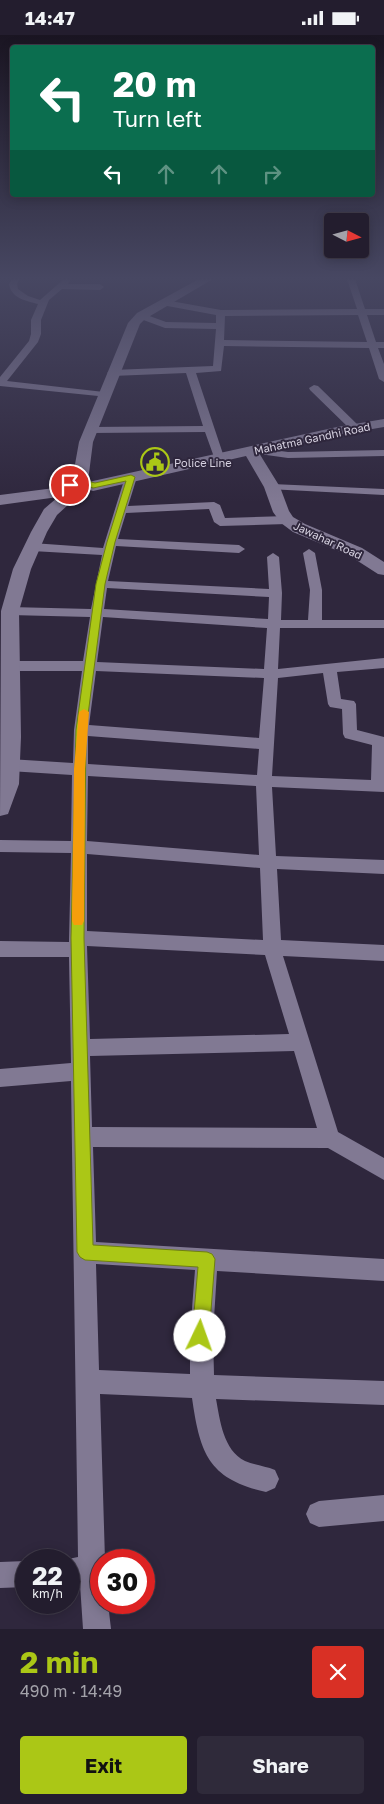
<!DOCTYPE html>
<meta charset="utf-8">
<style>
:root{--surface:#231d2e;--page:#2f2a3a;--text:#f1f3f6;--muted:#a3a2aa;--line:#403b4a;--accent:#abc716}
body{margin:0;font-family:"Golos Text",sans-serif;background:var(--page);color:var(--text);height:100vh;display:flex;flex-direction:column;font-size:19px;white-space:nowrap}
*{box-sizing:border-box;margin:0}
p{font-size:16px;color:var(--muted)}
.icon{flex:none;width:28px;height:28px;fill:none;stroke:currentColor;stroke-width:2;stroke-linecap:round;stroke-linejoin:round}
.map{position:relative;height:1594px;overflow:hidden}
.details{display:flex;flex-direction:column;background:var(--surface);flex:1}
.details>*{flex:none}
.hud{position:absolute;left:10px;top:10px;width:365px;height:152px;border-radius:5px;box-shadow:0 2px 12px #0003,0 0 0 1px var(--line);background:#0b6e4f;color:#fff;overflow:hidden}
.needle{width:32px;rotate:96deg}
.controls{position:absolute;left:324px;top:178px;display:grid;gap:10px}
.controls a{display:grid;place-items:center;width:45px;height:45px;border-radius:5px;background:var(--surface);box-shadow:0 2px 12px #0003,0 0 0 1px var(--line);font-size:25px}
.speed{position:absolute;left:15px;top:1514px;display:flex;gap:10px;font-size:25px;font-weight:700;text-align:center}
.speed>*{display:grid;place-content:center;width:65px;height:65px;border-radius:50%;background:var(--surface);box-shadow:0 2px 12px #0003,0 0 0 1px var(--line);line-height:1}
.speed small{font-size:12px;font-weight:400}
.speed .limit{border:8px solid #d22;background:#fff;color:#111}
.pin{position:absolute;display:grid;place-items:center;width:42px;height:42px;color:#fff;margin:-21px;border:2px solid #fff;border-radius:50%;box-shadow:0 1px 5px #0007}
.me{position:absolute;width:55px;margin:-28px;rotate:3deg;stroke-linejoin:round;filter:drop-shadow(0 0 4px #0008)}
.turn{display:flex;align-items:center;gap:18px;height:105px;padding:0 20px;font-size:22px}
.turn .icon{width:65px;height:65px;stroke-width:2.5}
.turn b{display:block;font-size:35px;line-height:42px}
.lanes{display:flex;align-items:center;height:48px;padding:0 20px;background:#0003;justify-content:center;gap:25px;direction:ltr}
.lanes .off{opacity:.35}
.round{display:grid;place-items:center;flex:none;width:52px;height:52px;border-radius:5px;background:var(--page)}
.head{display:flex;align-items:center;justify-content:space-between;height:85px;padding:0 20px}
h1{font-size:30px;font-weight:700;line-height:38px;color:var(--accent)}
.action{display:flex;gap:10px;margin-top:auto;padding:10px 20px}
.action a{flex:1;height:58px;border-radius:5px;background:var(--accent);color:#111;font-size:20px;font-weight:700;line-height:58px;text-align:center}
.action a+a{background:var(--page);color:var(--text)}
.status{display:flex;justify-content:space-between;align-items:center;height:35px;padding:0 25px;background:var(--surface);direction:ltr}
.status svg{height:14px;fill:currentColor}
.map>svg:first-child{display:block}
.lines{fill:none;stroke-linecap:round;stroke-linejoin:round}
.street{fill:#817993;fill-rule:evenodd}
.secondary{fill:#817993;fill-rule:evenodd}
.route{fill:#abc716;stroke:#6f810e}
.slow{fill:#f59e0b}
.labels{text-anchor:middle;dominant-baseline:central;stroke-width:4;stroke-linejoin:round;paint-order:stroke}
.far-street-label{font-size:11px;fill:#d6d1e0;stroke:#2f273d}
.far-poi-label{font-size:11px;fill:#d6d1e0;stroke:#2f273d;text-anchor:start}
</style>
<div class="status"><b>14:47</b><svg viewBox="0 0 49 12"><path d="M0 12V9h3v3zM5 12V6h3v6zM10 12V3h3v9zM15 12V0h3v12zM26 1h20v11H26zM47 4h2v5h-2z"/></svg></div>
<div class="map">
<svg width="384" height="1594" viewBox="0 0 384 1594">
<rect width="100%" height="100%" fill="#2f273d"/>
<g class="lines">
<path class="street" d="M12,244H20L17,249L18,254L28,261L40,265L64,244H69L70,246L68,249H100L104,252L100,255L62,254L49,265L41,285V299L38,307L7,346L104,357L108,358V362L0,351V342L29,306L31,299V285L38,269C26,266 11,263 9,249Z
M347,244H355L365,274H384V280H367L376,307H384V313H378L384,329V347L379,344L369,313L224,311L221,336L196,338L224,422L223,424H215L214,422L205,397L91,398L86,395L91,392L203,391L186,338L112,341L107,338L112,335L213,331L216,294L165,293L138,283V279H144L166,287L216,288V280L162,270V266L165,265L221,275L357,274ZM358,280L367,307L224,305L225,281Z
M314,350L318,351L359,391L360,393L359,395H351L310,355L309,353Z
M250,412L288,417L384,415V421L288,423L246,417L245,415L246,413Z
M131,439L137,442L128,471L214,467L220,470L225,483L287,481L293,485L287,489L220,491L214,487L209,474L126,478L118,504L239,510L245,514L239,518L116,511L108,546L269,554L267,522L273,518L279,522L282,558L281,585H308L310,555L303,518L309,514L315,518L322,555V585H384V593H280L278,634L384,623V633L337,637L341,664L354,666L356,669L357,695L384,702V757L272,752L276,821L384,825V839L277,834L281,905L384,910V926L283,921L338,1097L384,1123V1145L328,1113L93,1112L96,1207L384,1224V1246L217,1236L213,1299L214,1340L384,1346V1370L216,1364C220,1385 223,1415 245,1426C254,1430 265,1431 275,1435L279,1444L275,1453L266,1457C208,1444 200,1418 192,1363L100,1359L105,1525H101V1568H108L111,1594H83L80,1549H69V1525H63L78,1522L71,1046L0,1052V1034L71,1028L69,922H0V906L69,907L71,818L0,817V805L71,806L72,740L9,736L4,734L1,730L4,726L9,724L73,728L74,695L82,636H11L6,634L4,631L6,628L11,626H83L90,582L10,580L3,576L10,572L91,574L102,520L32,516L26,512L32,508L103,513L125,442ZM107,553L269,562L268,584L104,574ZM103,582L267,593L264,634L97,627ZM96,636L264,643L259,703L89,690ZM323,638L328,669L330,672L342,674L343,699L345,703L372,710L371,745L272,741L278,643ZM88,701L259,714L257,740L88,729ZM88,741L256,751L259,820L87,806ZM87,819L260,833L263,905L87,896ZM87,911L265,920L289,999L90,1004ZM294,1016L317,1093L92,1092L90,1021ZM96,1229L195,1235L190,1299V1339L99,1335Z
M272,449L384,454V460L268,454L266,452Z
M384,1460V1486L319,1492L310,1488L306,1479L310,1470L319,1466Z
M26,1526V1552L0,1553V1527Z"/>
<path class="secondary" d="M199,244H213L145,284L140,289L93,407L88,446L86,449H74L72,446L79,407L128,288L137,278Z
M384,384V392L337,400L259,418L280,452L289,476L293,482L305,489L362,513L384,527V540L378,539L350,521L293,497L281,488L273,477L264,452L246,421L93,456L87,454L85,451L87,448L93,446L337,392Z
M70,451L76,453L81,458L57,480L47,497L31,534L19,576L21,702L19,749L8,779L0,781L1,576L13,534L31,497L44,474L58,462L0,470V460Z"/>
</g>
<linearGradient id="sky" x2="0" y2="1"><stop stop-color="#1a1522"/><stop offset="0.52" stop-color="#474762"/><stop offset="1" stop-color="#474762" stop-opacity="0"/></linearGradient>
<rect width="384" height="467" fill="url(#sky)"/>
<path class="route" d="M131,440L135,442L115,507L105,549L86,695L84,903L93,1210L207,1217L212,1219L215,1224L209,1301L206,1306L200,1309L195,1306L192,1301L198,1232L85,1225L80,1222L77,1217L71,903L76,695L96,549L107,507L126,446L93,453L80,448L70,452L66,450L80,444L95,448Z"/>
<path class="slow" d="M84,674L89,677L85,734L84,886L82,890H74L72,886L74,734L79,677Z"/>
<defs>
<symbol id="civic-ring" viewBox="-11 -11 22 22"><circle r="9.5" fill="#2f273d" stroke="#abc716" stroke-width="1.5"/><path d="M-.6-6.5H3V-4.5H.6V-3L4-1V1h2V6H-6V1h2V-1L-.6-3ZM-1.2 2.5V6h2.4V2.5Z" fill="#abc716"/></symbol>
</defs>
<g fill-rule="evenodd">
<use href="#civic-ring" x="139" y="411" width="32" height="32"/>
</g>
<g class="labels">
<g class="far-street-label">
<text transform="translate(312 403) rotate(-12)">Mahatma Gandhi Road</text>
<text transform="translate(328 505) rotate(25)">Jawahar Road</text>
</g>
<g class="far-poi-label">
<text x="174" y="427">Police Line</text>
</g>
</g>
</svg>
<div class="controls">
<a><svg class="needle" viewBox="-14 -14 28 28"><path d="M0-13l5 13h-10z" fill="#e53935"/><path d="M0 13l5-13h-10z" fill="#a3a2aa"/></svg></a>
</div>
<div class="speed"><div>22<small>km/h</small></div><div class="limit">30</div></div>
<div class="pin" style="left:70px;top:450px;background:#d93025"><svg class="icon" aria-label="arrive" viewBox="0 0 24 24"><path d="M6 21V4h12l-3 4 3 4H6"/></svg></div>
<svg class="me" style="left:200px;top:1301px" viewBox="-20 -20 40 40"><circle r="19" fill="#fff"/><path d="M0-13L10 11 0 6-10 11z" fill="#abc716"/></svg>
<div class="hud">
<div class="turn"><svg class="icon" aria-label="left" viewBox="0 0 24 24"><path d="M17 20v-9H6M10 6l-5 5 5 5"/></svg><div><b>20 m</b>Turn left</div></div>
<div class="lanes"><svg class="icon" aria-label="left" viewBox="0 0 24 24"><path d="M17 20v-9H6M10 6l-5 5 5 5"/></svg><svg class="icon off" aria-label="ahead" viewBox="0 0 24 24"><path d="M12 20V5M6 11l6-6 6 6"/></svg><svg class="icon off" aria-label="ahead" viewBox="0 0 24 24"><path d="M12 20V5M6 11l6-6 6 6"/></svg><svg class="icon off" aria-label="right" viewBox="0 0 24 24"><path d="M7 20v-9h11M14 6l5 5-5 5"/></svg></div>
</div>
</div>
<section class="details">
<div class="head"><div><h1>2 min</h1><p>490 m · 14:49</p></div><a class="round" style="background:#d93025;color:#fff"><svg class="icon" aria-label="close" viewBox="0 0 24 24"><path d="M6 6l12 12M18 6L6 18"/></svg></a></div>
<div class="action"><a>Exit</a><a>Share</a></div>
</section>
